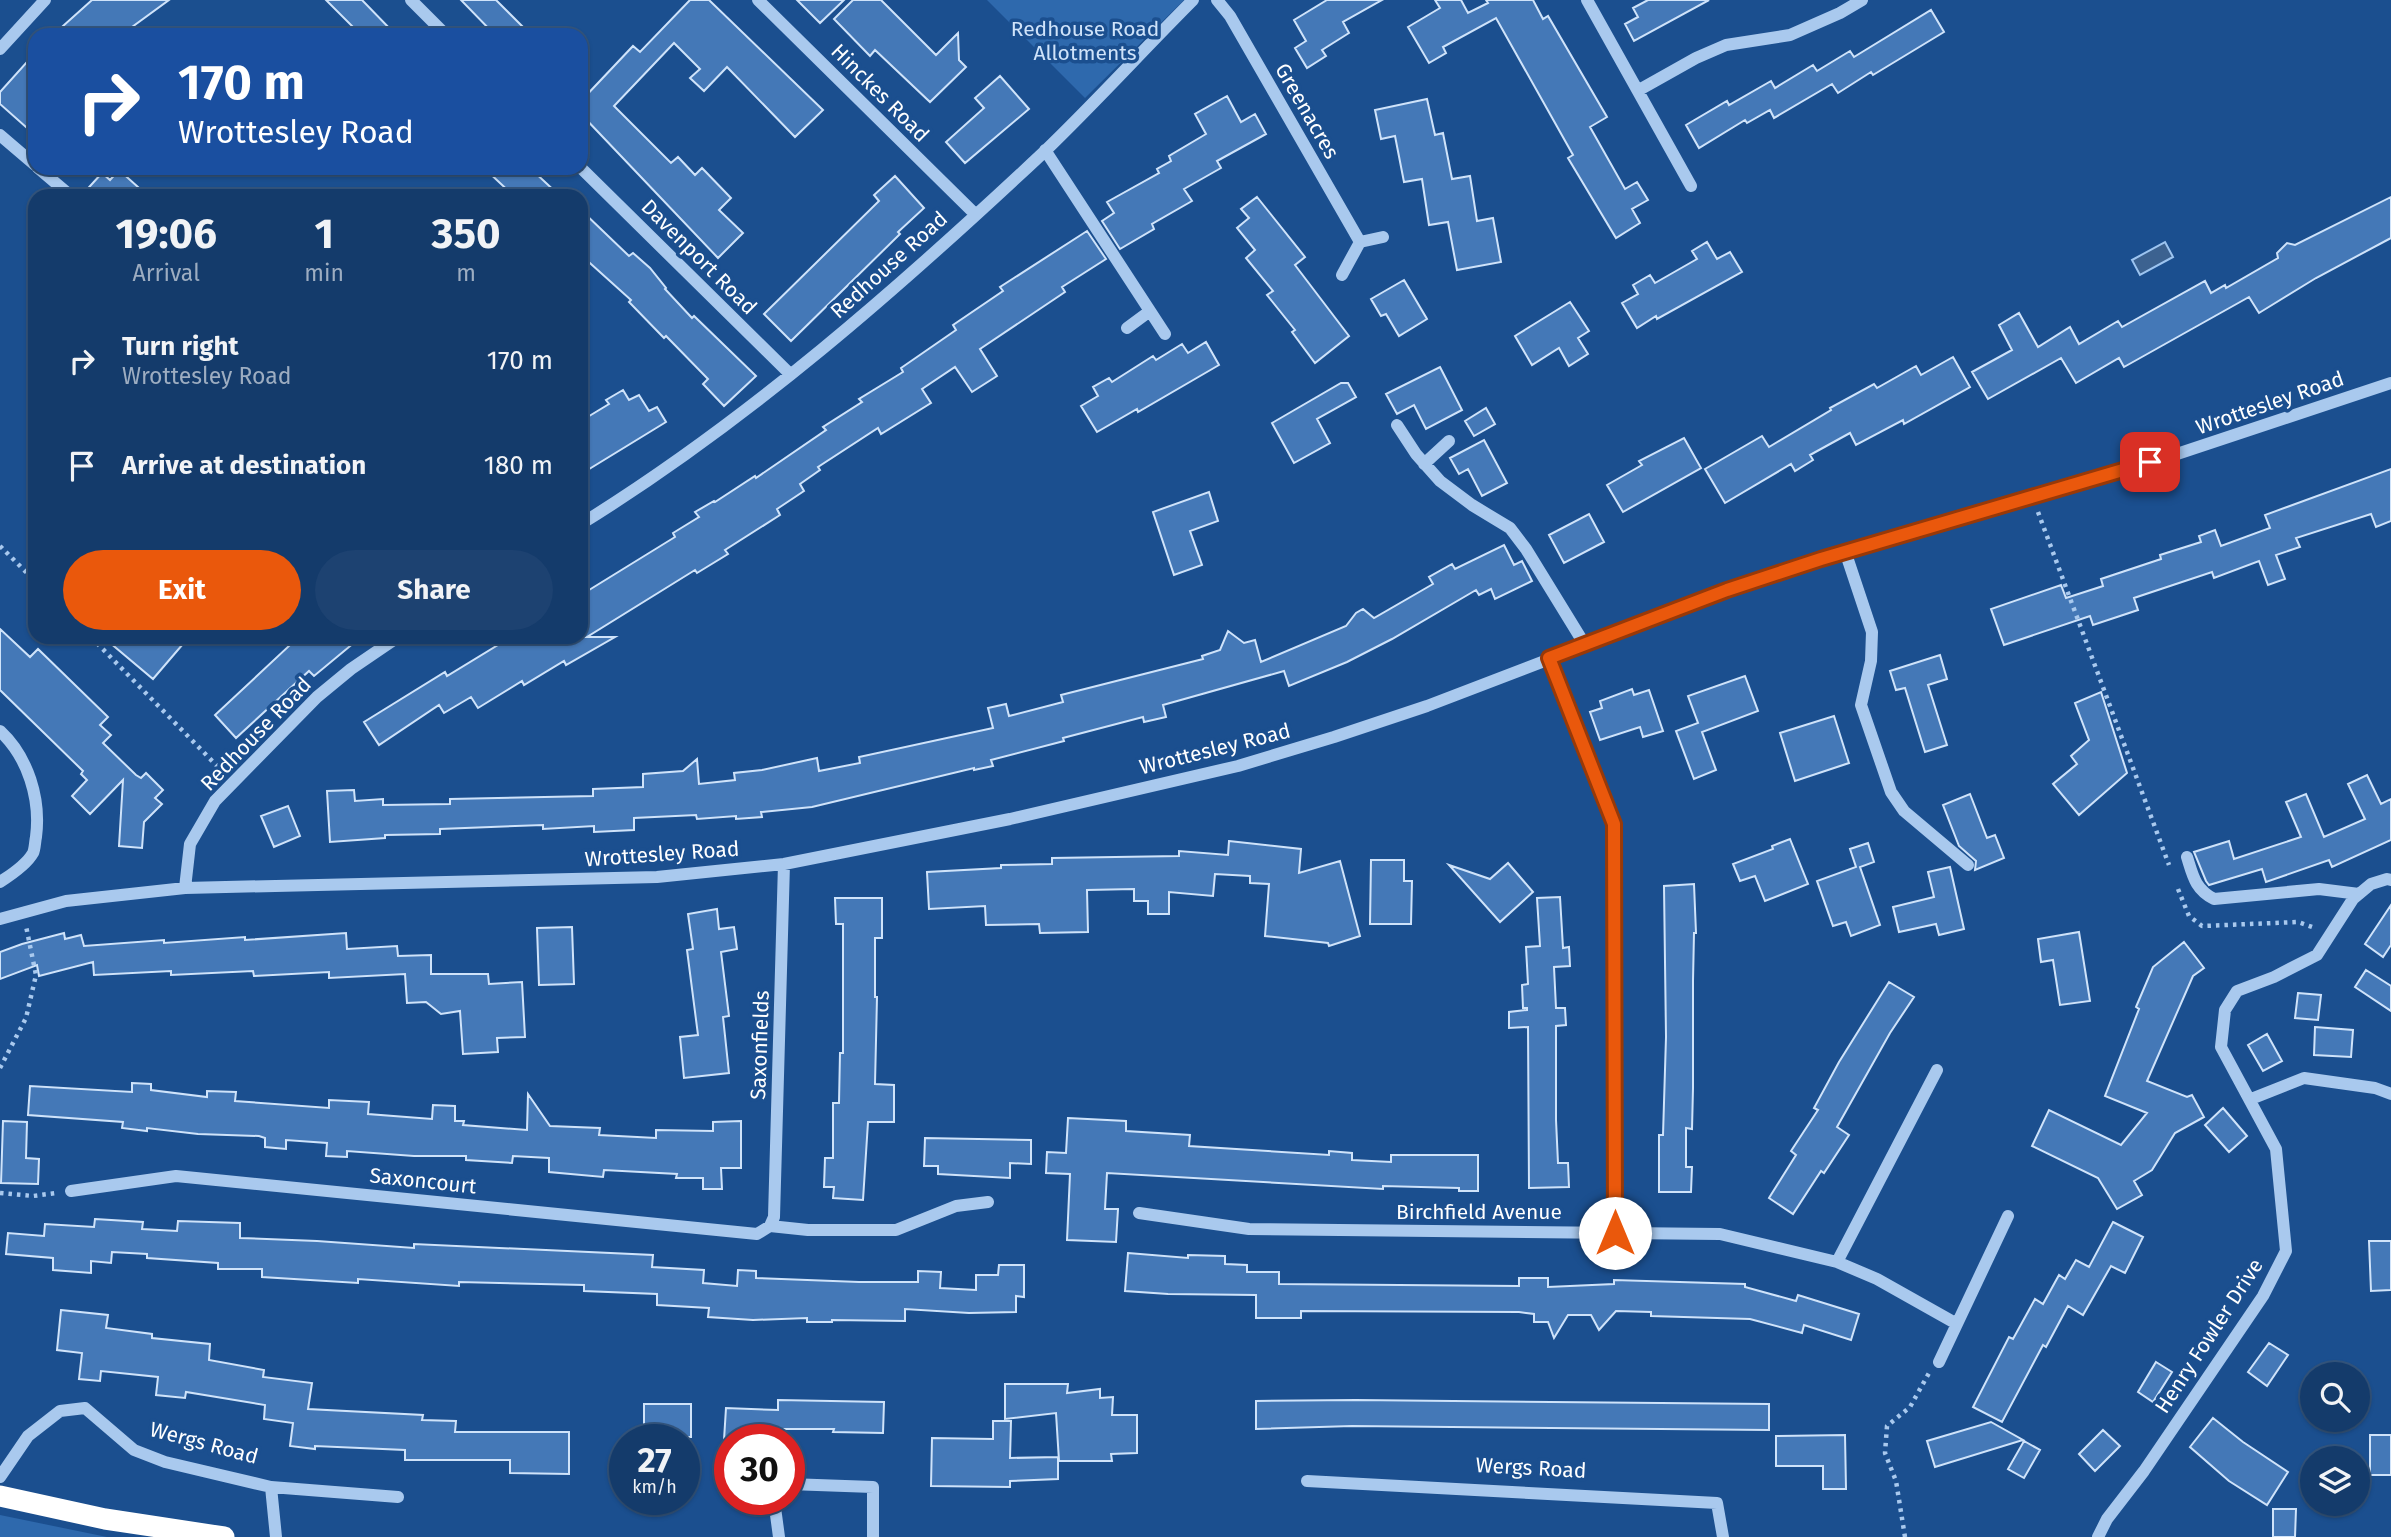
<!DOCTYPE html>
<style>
:root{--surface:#143b6b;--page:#1d4271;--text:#f1f3f6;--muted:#9dadc1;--line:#33557e;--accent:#ea580c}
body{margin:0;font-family:"Fira Sans",sans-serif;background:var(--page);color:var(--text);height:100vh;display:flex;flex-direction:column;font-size:26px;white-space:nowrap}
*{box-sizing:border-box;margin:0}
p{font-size:23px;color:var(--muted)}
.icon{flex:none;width:38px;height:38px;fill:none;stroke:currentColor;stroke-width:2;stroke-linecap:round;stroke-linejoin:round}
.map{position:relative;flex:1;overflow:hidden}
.details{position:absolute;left:28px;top:189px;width:560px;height:455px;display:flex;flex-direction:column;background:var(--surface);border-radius:21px;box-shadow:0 2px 5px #0004,0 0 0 2px var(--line)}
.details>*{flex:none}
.banner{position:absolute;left:28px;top:28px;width:560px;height:147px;border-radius:21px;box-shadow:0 2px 5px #0004,0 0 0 2px var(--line);background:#1a4fa0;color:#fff;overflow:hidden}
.fabs{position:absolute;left:2300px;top:1362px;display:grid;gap:14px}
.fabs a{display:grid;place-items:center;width:70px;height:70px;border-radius:50%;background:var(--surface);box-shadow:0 2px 5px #0004,0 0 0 2px var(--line);font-size:35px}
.speed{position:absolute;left:609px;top:1424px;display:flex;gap:14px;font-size:35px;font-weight:700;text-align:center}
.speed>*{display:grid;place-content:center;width:91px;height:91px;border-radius:50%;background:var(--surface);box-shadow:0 2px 5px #0004,0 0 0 2px var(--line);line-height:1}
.speed small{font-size:18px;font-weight:400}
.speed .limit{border:10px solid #d22;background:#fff;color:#111}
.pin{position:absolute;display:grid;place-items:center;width:60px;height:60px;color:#fff;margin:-30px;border-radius:14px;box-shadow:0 4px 10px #0006}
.me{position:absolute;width:77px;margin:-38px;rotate:0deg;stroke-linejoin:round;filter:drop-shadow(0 0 5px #0008)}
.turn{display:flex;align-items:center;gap:24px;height:147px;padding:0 35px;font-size:32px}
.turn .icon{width:91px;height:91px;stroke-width:2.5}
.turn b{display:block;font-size:49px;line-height:60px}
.eta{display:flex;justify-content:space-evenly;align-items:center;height:119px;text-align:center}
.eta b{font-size:42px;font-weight:700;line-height:49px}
.action{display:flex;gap:14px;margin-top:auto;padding:14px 35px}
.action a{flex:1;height:80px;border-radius:42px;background:var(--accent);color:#fff;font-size:28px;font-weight:700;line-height:80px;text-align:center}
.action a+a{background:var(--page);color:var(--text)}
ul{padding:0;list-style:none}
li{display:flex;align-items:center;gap:21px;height:105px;padding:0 35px}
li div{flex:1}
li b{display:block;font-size:26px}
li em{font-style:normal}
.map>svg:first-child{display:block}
.green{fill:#2e69ad}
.water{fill:#3c6290;stroke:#9cc4f0;stroke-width:2}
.building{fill:#4478b7;stroke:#cfe3fa;stroke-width:2}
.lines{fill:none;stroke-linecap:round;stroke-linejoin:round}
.path{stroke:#a9c9ee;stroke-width:4.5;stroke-dasharray:3.5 5;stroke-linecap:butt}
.minor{stroke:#a9c9ee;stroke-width:12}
.highway{stroke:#fff;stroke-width:21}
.route-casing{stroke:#983908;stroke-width:18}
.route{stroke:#ea580c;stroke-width:12}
.labels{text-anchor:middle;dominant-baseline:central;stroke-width:7;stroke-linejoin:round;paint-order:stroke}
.park-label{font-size:21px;fill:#cfe3fa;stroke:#1b4f8f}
.street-label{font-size:21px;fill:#fff;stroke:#1b4f8f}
</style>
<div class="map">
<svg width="2391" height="1537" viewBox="0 0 2391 1537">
<rect width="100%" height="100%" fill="#1b4f8f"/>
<path class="green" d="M987,0H1184L1085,98Z
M0,1515L107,1537H0Z"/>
<path class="water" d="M2165,242L2173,257L2140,275L2132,260Z"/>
<path class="building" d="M92,0H169L121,35H53Z
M326,0H362L396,35H361Z
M461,0H496L531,35H495Z
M690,0H709L823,110L795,137L727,67L704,91L690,78L700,69L674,43L614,106L671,163L678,157L695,175L702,168L731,198L719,210L743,233L718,258L581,114V101L633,46L640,52Z
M797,0H844L820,23Z
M853,0H881L936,55L958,33L959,60L966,67L930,102L875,50L870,56L834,19Z
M1327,0H1382L1343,22L1349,33L1322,50L1326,56L1307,68L1295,48L1306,41L1294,20Z
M1435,0H1461L1468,13L1488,3L1486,0H1533L1543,19L1548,16L1607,117L1590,127L1625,189L1637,182L1648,200L1632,209L1640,223L1616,238L1568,158L1573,155L1496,18L1443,47L1446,53L1429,63L1408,27L1440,8Z
M1648,0H1709L1634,41L1625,24L1638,17L1633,8Z
M1931,10L1944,32L1873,75L1871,72L1838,93L1832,84L1774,118L1770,110L1747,123L1745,120L1699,148L1686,125L1727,101L1729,105L1771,81L1775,88L1813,65L1817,71L1850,51L1854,57Z
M35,53V135L0,104V92Z
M1000,76L1029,109L965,163L946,142L984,108L975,98Z
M1227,96L1241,122L1255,114L1266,134L1217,161L1221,168L1184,189L1192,201L1152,224L1154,229L1120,249L1102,221L1114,213L1107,202L1159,173L1157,169L1171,161L1169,156L1206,134L1195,114Z
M1427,99L1435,135L1443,133L1452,179L1470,176L1477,221L1493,218L1501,262L1457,270L1448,222L1429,225L1422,179L1404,182L1395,136L1381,139L1375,110Z
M484,168H530L560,196H514Z
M119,170L148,196H81L102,173L110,180Z
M895,176L924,208L898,232L900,234L791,341L764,314L879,201L874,195Z
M1257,197L1305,257L1295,265L1349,336L1315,363L1292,332L1295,330L1267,295L1273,291L1246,258L1255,250L1237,228L1249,218L1241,209Z
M2391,197V238L2316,278L2259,313L2249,297L2124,367L2119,358L2076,383L2061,358L1988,399L1972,372L2012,350L1999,325L2019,313L2038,347L2070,327L2079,344L2118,321L2122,327L2205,281L2211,293L2225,285L2226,288L2278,258L2277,253L2287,243L2295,245Z
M581,210L629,256L633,253L650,268L666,288L665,289L692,318L694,316L756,376L724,406L703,384L708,379L666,336L664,338L629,302L631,300L581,255Z
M1087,231L1106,259L1062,287L1065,292L980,349L997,376L972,392L955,367L922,389L931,403L881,434L878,428L818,467L820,470L800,484L804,491L777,509L780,515L725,550L728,554L697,573L695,570L587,637H615L566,665L564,661L524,685L522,681L478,708L471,697L444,713L439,705L379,745L364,722L445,672L447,676L511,637H581V595L675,537L673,533L699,517L695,512L714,501L715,502L755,476L756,478L826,430L823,427L862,402L859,399L903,372L901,368L956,330L953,325L1003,291L1000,287Z
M1707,242L1717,259L1730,252L1742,272L1657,319L1656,316L1637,328L1622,303L1638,294L1633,285L1650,275L1655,283L1697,259L1692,251Z
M1404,280L1427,319L1399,336L1386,314L1381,316L1371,299Z
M1570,302L1589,331L1578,338L1588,354L1569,366L1559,348L1532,365L1515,336Z
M1206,342L1219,365L1138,412L1137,409L1097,432L1081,406L1098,396L1093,387L1109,378L1112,382L1153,356L1156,360L1182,344L1188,353Z
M1953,357L1970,387L1904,424L1903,420L1856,445L1850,433L1810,455L1813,460L1795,471L1791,464L1725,503L1705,469L1762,436L1769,447L1831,410L1830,408L1874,384L1877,388L1916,366L1921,375Z
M1440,367L1462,410L1426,429L1414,405L1397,414L1386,394Z
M1341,383H1348L1356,397L1317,419L1330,443L1294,463L1272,423Z
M623,390L629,400L639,395L649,411L657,407L666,422L581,474V421L609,404L606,400Z
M1486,408L1495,424L1474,436L1465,421Z
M1684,438L1701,468L1623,512L1607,485L1642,465L1639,461Z
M1484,440L1507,483L1482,496L1468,469L1459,474L1450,458Z
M2391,469V521L2376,527L2371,514L2296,538L2300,547L2276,555L2285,579L2268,585L2259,561L2214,578L2212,572L2134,598L2138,610L2093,625L2090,616L2004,645L1991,609L2061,585L2066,598L2103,586L2101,579L2161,559L2160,555L2201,542L2199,536L2215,530L2221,546L2270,528L2265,515Z
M1209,492L1218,521L1190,531L1202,565L1174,575L1153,512Z
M1589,514L1604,542L1564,563L1549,535Z
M1504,545L1514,565L1522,561L1532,581L1495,599L1491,589L1479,595L1476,590L1392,639L1347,662L1289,686L1284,671L1163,705L1166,717L1144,722L1143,717L1063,738L1064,741L991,760L993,766L974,770V768L812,807L761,812L762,817L736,819V816L697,819L696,815L634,818V830L594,832V826L543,829V825L440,829V834L385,835V838L330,842L327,791L354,790L355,801L383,799V805L450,804V799L593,796V789L643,787V774L683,771L697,759L699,784L735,780L734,773L762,770L817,758L819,771L860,763L859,757L993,728L988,708L1006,704L1009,716L1063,702L1061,695L1203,659L1202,656L1220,650L1228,631L1244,643L1255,640L1261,662L1346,626L1356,613L1363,609L1374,618L1433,584L1429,577L1452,564L1455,569Z
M0,629L30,657L38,649L108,717L100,725L111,735L103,743L136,775L141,778L146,773L163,790L155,798L162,804L144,822L142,848L119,846L123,780L90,814L72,796L87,780L81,774L83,771L0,690Z
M103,637H189L153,679Z
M282,637H361L314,676L309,671L236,738L215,715L289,646Z
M1940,655L1947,679L1928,685L1947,745L1925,752L1905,688L1896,690L1890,671Z
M1745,676L1758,711L1702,732L1716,770L1694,779L1676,731L1698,723L1688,696Z
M1632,689L1634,695L1649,690L1663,731L1643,737L1640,727L1600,740L1590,712L1602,708L1600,701Z
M2101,692L2127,773L2079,815L2053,784L2077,764L2071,756L2089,740L2075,703Z
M1834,716L1849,763L1795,781L1780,733Z
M2367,775L2381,804L2391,799V840L2332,867L2329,860L2266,882L2262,869L2209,885L2206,881L2194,852L2229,841L2234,859L2301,837L2286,802L2306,794L2324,837L2365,819L2348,784Z
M1970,794L1987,838L1995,835L2004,858L1975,870L1976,861L1959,846L1943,805Z
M288,806L300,836L274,847L261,816Z
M1790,839L1808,884L1765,901L1755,876L1740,881L1733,864L1773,849L1772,846Z
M1229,841L1301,849L1299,873L1340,861L1360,936L1329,946L1328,943L1265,936L1269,884L1250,883V876L1215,874L1213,896L1169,892V914H1148V901H1134V889L1087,890L1088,932L1040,933L1039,924L986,925L985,906L929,909L927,872L1001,868V865L1052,864V858L1179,856V851L1228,855Z
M1868,843L1874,862L1860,867L1880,925L1851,936L1846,922L1833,926L1817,881L1856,867L1850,849Z
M1371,860H1404V881H1412L1411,924H1370Z
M1508,863L1533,892L1500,922L1449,865L1490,879Z
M1950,867L1964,929L1939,935L1936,924L1899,932L1893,907L1934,897L1928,872Z
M1694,884L1696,933H1694L1693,981V1088L1692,1129L1686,1128V1167H1692L1691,1192H1659V1135H1663L1666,1037L1664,886Z
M1560,897L1563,948L1569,947L1570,966L1554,967L1556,1008H1565L1566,1025L1556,1026V1120L1558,1163H1568L1569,1187L1529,1188L1528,1027L1509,1028V1012L1527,1010V1008H1523L1522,985L1528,984L1526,947L1540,946L1537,898Z
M835,898H882V938H875V997H877L875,1084L894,1085V1122H868L863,1200L833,1198L834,1187H824L825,1158H833V1103H839L840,1053H843V924H836Z
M2391,905V945L2383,957L2365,944Z
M717,909L719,929L734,927L737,949L721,952L729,1016L723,1017L729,1073L684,1078L680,1037L698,1035L687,950L693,949L688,914Z
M572,927L574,984L539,985L537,928Z
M2079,932L2090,1001L2060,1005L2053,960L2041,962L2038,939Z
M64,933L65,939L81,935L84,946L164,940V943L245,937V940L346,933L347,949L397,946L398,956L431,955V974H488L489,984L522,982L525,1037L497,1038L498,1052L463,1054L460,1011L441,1014L426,1002L407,1003L405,974L329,978V972L254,976L253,971L171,975V971L94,975L93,962L39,976L37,965L0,979V952L22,944Z
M2184,942L2204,968L2193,976L2147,1081L2187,1097L2192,1095L2204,1117L2175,1133L2152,1170L2134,1181L2142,1195L2117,1209L2098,1178L2032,1146L2049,1110L2121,1145L2147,1113L2105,1096L2139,1009L2136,1007L2153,967Z
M2366,970L2391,986V1011L2355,987Z
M1889,982L1914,997L1890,1033L1837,1127L1849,1135L1824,1173L1821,1171L1793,1214L1769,1198L1796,1155L1791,1151L1818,1110L1814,1108L1839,1062Z
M2298,993L2321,995L2318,1020L2295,1018Z
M2315,1027L2353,1030L2351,1057L2314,1055Z
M2267,1034L2282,1061L2263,1071L2248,1045Z
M132,1083L151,1084V1090L207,1097V1091L236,1092L235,1101L329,1108V1100L369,1102L368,1114L432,1119L433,1105L455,1106V1121H464L463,1125L527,1130L528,1094L550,1126L600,1128L599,1135L656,1138V1130L713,1131V1122L741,1121V1168H721L722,1189H703V1178H676L677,1174L604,1170L603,1177L549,1172V1158L513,1156L512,1163L466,1160V1156H414L347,1151V1157L326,1156L327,1143L286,1140V1149L265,1147V1138L259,1136L198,1134L147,1128V1131L122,1128L123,1122L28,1115L30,1086L132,1092Z
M2223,1108L2247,1136L2229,1152L2205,1125Z
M1068,1118L1126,1121V1131L1190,1135L1189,1146L1329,1155V1151L1352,1153V1160L1391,1162V1155H1478V1191H1459V1188L1383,1186V1189L1107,1173L1105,1209H1118L1116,1242L1067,1240L1070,1174L1046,1173L1047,1152L1066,1153Z
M3,1121L27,1122L26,1158L39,1159L38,1184L1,1183Z
M925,1138L1031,1140V1164L1010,1163V1178L938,1174V1166H924Z
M95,1219L143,1222L142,1229L177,1231L178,1221L240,1223V1238L317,1241L414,1248V1244L653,1255L652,1267L704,1270L703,1283L737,1286L738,1270L756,1271V1278L859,1282H918V1271L941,1272L940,1288L976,1290V1275H998L999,1265H1024V1297L1016,1296V1312L969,1313L905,1309V1321L832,1320V1322H807V1318L753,1320L708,1317L709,1308L657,1305V1294L584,1291V1285L459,1282V1286L358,1279V1283L262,1277V1269H218V1263L147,1258V1254L112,1252L111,1263L91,1261V1273L53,1270V1258L6,1254L8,1233L44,1236L45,1224L94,1227Z
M2113,1222L2143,1237L2125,1273L2111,1266L2083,1315L2068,1306L2046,1347L2043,1345L2002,1422L1973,1407L2009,1337L2013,1339L2035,1299L2043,1304L2059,1275L2065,1279L2076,1260L2089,1267Z
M2369,1241H2391V1290L2371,1291Z
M1128,1253L1188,1258V1255L1225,1256V1264L1247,1265V1272H1279V1284L1519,1286V1278H1548V1287L1614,1284V1280L1745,1284V1287L1796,1301L1798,1295L1859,1314L1851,1340L1804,1325L1802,1333L1750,1319L1651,1316V1312L1616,1311L1599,1330L1591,1315H1568L1554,1338L1548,1322H1534V1314L1519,1312L1301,1311V1318H1256V1295L1168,1294L1125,1291Z
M61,1310L108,1315L106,1328L152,1334V1338L210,1344L209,1360L264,1370L263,1377L312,1383L308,1409L423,1415L422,1420L456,1421L455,1432H569V1474L510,1473V1460H405V1450L315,1446V1449L290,1446L293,1423L264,1419L265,1405L186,1392L185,1398L156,1395L158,1377L101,1371L100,1381L79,1379L82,1353L57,1350Z
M2269,1343L2288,1355L2267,1386L2248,1372Z
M2156,1362L2172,1372L2153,1402L2138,1392Z
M1005,1384H1068L1067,1393L1100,1389V1398L1113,1397L1112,1415H1137V1453L1111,1454L1112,1461H1059L1056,1413L1005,1419Z
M778,1400L884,1402L883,1433L833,1432L834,1429H746V1440H724L726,1408L778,1410Z
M1356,1400L1769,1404V1430L1352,1426L1256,1429V1401Z
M644,1404H691V1437H644Z
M2213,1418L2243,1442L2288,1472L2267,1505L2229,1481L2190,1447Z
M993,1421H1011L1010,1458L1058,1457V1479L1010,1481V1487L931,1486L932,1438L993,1439Z
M1991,1422L2023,1440L1935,1467L1927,1441Z
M2103,1430L2120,1446L2095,1471L2079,1454Z
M1845,1435L1846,1489H1823V1466H1776V1436Z
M2370,1435H2391V1475H2370Z
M2024,1441L2040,1450L2024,1478L2008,1469Z
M2273,1509H2296L2295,1537H2273Z"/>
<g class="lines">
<path class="path" d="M2038,512L2169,865
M0,546L35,581
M91,637L222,771
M2178,889L2189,916L2202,926L2298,922L2315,928
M0,1068L26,1018L36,975L26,926
M0,1193L33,1196L56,1193
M1905,1537L1896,1481L1885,1453L1887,1426L1910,1407L1929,1373"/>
<path class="minor" d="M411,0L446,35
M758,0L975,214
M1217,0L1230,16L1360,242
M1587,0L1691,186
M0,49L45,0
M1639,90L1696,58L1726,45L1790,35L1840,13L1862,0
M0,135L35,165
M1045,150L1165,334
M38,168L71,196
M581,168L790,374
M1342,275L1360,242L1383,237
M1127,328L1150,311
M1397,425L1416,454L1440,481L1472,505L1510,528L1526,549L1585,645
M1424,464L1449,441
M581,524C749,420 900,287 1044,152C1095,103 1143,50 1193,0
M1845,551L1872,632L1871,661L1861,705L1891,792L1904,811L1968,865
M1549,658L1614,824L1615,1232
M0,731C28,757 41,799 36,837C35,841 35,849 33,853C27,864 11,875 0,882
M2187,857C2193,876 2195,889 2214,899L2319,889L2359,894
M185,888L190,844L215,801L317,697L351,669L398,637
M0,919L66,901L185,888L657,877L784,864L1010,819L1238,766L1334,737L1427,706L1748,583L1845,551L2033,498L2174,455L2391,383
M2251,1099L2304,1078L2375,1088L2391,1094
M71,1191L176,1176L757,1234L770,1226L774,1217L784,864
M1139,1213L1249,1229L1720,1234L1837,1262L1877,1279L1957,1324
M770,1226L808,1230H896L956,1206L988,1202
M1837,1262L1937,1070
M1939,1362L2008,1216
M0,1477L28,1436L60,1411L85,1408L134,1450L165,1462L271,1487L398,1497
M1307,1481L1717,1503L1723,1537
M789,1484L873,1487V1537
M271,1487L276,1537
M774,1500L779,1537
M2098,1537L2107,1519L2144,1471L2263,1296L2286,1251L2276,1149L2221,1047L2225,1010L2237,991L2274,977L2317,955L2353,899L2371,884L2387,879L2391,880"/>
<path class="highway" d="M0,1496L105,1519L224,1537"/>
</g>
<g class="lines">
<defs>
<path id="route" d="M1615,1233L1614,824L1549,658L1727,590L1821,559L2150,462"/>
</defs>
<use href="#route" class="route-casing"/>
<use href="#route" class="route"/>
</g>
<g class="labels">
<g class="park-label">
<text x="1085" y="29">Redhouse Road<tspan x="1085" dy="24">Allotments</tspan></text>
</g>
<g class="street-label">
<text transform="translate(880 93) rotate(45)">Hinckes Road</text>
<text transform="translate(1307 111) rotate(60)">Greenacres</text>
<text transform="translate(699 257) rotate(45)">Davenport Road</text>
<text transform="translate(889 265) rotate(-42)">Redhouse Road</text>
<text transform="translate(2270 403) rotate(-19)">Wrottesley Road</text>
<text transform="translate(256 734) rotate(-46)">Redhouse Road</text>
<text transform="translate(1215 749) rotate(-14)">Wrottesley Road</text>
<text transform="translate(662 854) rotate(-4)">Wrottesley Road</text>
<text transform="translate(760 1045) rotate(-88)">Saxonfields</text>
<text transform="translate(423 1181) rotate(6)">Saxoncourt</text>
<text x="1479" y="1212">Birchfield Avenue</text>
<text transform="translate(2209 1336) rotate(-57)">Henry Fowler Drive</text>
<text transform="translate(204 1443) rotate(15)">Wergs Road</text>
<text transform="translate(1531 1468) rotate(3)">Wergs Road</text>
</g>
</g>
</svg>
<div class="fabs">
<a><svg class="icon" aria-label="search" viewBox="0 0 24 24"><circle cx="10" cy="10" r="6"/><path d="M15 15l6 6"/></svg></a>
<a><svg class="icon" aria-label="layers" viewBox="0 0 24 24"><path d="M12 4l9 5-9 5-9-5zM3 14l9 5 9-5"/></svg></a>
</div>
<div class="speed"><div>27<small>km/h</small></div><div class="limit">30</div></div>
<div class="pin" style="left:2150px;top:462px;background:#d93025"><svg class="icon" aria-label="arrive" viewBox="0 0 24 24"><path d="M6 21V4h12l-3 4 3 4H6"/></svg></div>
<svg class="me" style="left:1615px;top:1233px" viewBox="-20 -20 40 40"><circle r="19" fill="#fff"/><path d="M0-13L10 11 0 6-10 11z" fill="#ea580c"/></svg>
<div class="banner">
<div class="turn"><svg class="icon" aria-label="right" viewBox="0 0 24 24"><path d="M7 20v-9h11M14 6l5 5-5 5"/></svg><div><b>170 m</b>Wrottesley Road</div></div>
</div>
<section class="details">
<div class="eta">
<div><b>19:06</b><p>Arrival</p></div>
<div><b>1</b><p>min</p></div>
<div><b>350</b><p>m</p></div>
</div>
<ul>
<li><svg class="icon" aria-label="right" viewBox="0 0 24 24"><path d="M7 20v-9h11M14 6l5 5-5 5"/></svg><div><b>Turn right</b><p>Wrottesley Road</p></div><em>170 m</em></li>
<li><svg class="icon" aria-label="arrive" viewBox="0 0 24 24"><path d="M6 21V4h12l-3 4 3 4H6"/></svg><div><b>Arrive at destination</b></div><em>180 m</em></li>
</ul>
<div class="action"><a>Exit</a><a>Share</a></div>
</section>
</div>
